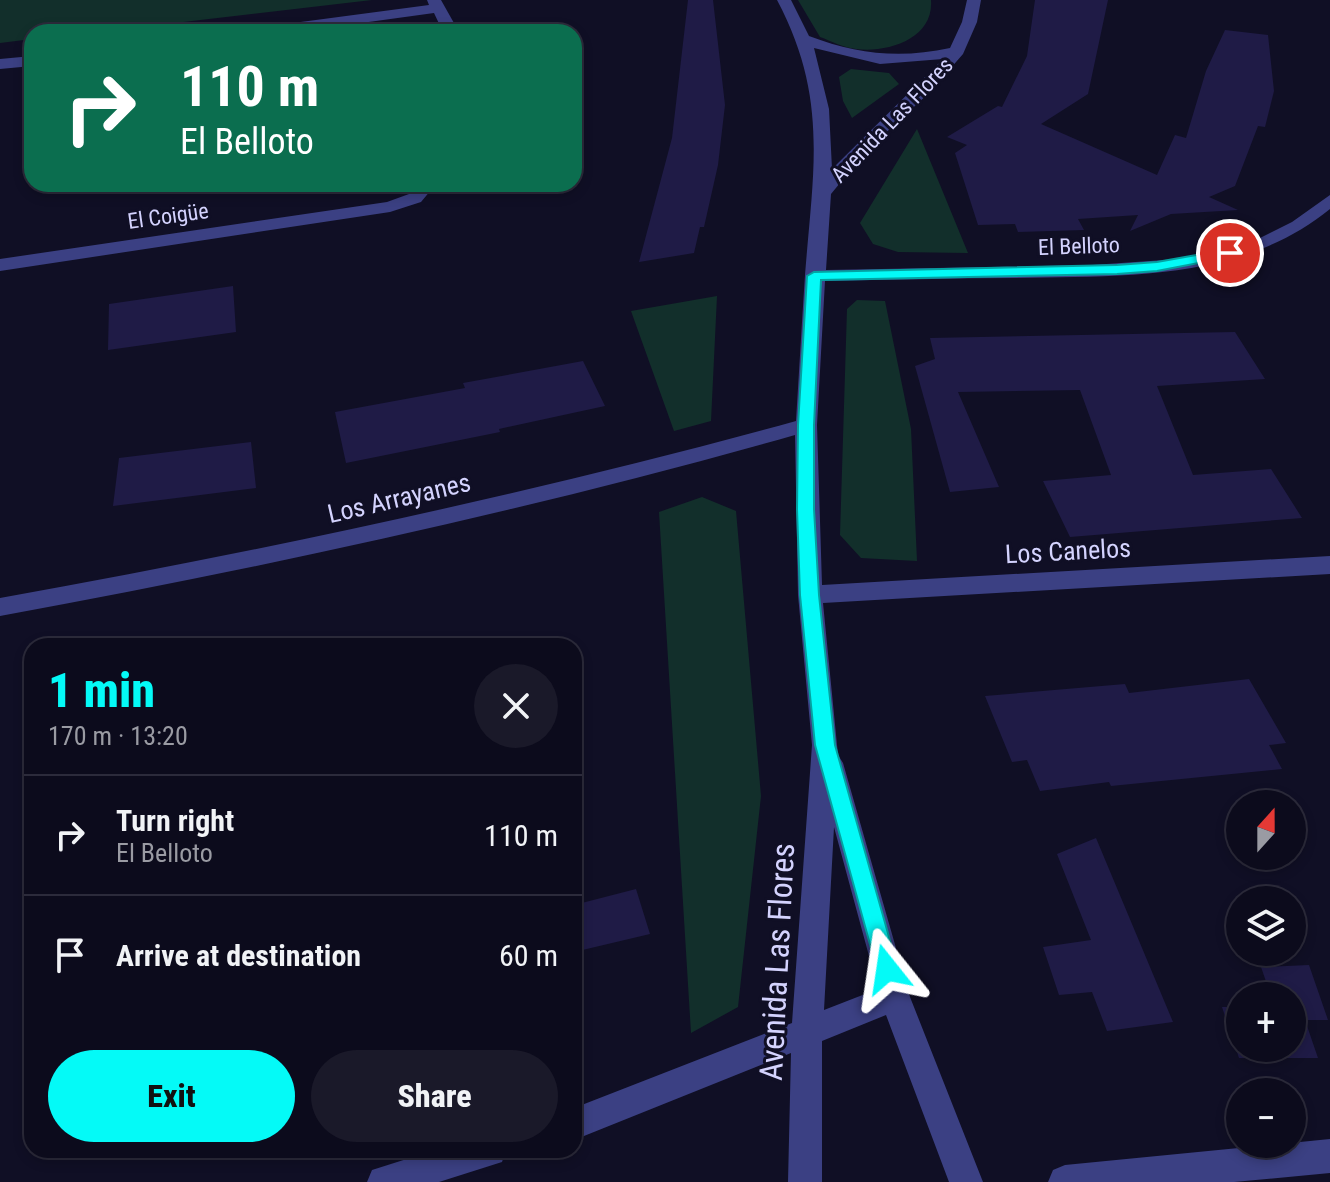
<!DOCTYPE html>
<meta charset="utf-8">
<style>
:root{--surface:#0c0b1c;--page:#1a1929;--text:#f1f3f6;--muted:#9a9ba3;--line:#2c2b3b;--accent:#04faf7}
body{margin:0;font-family:"Roboto Condensed",sans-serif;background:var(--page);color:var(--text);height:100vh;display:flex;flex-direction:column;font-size:30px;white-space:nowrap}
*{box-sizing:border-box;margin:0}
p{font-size:26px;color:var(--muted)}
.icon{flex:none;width:44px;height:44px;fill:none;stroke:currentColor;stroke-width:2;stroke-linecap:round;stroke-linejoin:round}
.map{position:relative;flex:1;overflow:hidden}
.sheet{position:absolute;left:24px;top:638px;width:558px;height:520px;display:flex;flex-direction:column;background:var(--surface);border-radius:24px;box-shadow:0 4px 12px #0003,0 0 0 2px var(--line)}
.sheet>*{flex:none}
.guide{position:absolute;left:24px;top:24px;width:558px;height:168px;border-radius:24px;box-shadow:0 4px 12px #0003,0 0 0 2px var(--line);background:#0b6e4f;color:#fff;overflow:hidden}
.needle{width:52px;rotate:21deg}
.tools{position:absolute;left:1226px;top:790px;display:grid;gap:16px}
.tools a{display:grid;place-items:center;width:80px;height:80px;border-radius:50%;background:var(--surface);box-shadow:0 4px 12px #0003,0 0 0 2px var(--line);font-size:40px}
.pin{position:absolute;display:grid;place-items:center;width:68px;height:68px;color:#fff;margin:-34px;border:4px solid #fff;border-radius:50%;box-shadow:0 2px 8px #0007}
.me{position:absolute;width:88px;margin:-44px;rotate:345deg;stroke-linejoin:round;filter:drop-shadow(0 0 6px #0008)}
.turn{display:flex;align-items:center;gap:28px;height:168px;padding:0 24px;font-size:36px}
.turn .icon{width:104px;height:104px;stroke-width:2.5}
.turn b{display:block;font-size:56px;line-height:68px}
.round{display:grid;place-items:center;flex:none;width:84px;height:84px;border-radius:42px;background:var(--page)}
.headline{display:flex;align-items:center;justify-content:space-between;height:136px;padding:0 24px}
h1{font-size:48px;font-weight:800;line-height:60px;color:var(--accent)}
.action{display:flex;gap:16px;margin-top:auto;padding:16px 24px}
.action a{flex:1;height:92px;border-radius:48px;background:var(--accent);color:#111;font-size:32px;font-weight:800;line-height:92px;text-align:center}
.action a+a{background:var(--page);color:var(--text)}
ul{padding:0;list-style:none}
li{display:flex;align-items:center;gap:24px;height:120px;padding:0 24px;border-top:2px solid var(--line)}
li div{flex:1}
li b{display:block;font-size:30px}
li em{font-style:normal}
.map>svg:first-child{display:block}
.green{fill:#122f2b}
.building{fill:#1f1b46}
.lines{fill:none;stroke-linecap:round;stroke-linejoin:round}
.minor{fill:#3b4083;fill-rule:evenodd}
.route{fill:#04faf7;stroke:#03a2a1;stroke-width:2}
.labels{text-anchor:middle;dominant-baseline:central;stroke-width:6;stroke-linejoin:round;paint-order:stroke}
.far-street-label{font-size:22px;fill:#d4d3fe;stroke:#100f25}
.street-label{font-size:26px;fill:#d4d3fe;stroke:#100f25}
.near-street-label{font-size:32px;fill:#d4d3fe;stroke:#100f25}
</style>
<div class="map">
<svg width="1330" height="1182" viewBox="0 0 1330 1182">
<rect width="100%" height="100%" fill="#100f25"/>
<path class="green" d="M0,0H372L98,32H32V39L0,43Z
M798,0H931C934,39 888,53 856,49C844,48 831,41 820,37Z
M851,69L889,73L899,84L852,118L843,101L839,77Z
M917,129L968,253L898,252L873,244L860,223Z
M717,296L711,421L674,431L631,311Z
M857,300L885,301L911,429L917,561L861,558L840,535L847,309Z
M702,497L736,511L761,796L738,1007L691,1033L659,512Z"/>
<path class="building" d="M688,0H713L725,105L718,165L704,227H700L694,253L639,262L672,138Z
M1035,0H1108L1088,94L1041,124L1157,175L1175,135L1186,138L1206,71L1225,30L1268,35L1274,91L1265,127L1258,126L1235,186L1209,197L1238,210L1171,214L1130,231L1138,215L1078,219L1084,230L1018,232L1015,224L978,225L955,153L967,145L947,137L998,106L1002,107L1027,56Z
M233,286L236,332L108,350L109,304Z
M1235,332L1265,379L1157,386L1193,475L1271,469L1302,518L1070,537L1043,481L1111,475L1080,390L958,392L999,487L950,492L915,366L935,359L930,338Z
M583,361L605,406L499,429L500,432L346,463L335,412L465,388L463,383Z
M251,442L256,488L113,506L119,458Z
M1249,679L1286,743L1269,745L1282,769L1111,786L1109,782L1040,791L1027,760L1012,762L985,696L1125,684L1129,693Z
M1096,838L1173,1022L1107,1031L1092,992L1059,995L1043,947L1091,940L1057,854Z
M636,889L650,934L574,952V905Z
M1309,965L1328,1020H1305L1318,1058H1239L1222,1007H1240V1048H1292V996H1271L1261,967Z"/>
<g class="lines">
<path class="minor" d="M427,0H441L459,32H443L434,13L296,32H255L263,27L429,5Z
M777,0H791L809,36C856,54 900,59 950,48L962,22L967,0H981L977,22L963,54L929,93L867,150L831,194L826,270L1092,265L1179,259L1256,240L1292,222L1330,195V209C1242,281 1123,276 1015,278C952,278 889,280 825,281L817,425L822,585L1330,556V574L823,603L838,755L843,763L910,997L983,1182H949L886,1015L822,1041V1182H788L791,1053L574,1140V1108L792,1023L812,745L798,595L795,435C533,509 268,567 0,616V598C268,550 533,493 796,421C799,372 802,321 805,275C813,171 829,98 777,0ZM814,48L880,64L943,59L832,169L829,109ZM834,827L878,989L824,1010Z
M32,56V66L0,69V59Z
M418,184H436L421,202L390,212L0,271V259L387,202L409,194Z
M1330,1139V1173L1234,1182H1048L1053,1170L1065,1165Z
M435,1150H506L502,1162L439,1182H367L372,1170Z"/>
</g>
<path class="route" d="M1230,249L1235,250V256L1157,271L1117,274L821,280L814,425V509L819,595L835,745L898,969L895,977L887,980L879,977L815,745L800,595L797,509L798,425L807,276L814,272L1117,265L1157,262Z"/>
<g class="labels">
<g class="far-street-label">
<text transform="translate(892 120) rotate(-46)">Avenida Las Flores</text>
<text transform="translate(168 216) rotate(-8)">El Coigüe</text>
<text transform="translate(1079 246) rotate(-2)">El Belloto</text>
</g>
<g class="street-label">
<text transform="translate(399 498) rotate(-13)">Los Arrayanes</text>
<text transform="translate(1068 551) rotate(-3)">Los Canelos</text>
</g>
<g class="near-street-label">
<text transform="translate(777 962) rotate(-87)">Avenida Las Flores</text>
</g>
</g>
</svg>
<div class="tools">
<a><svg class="needle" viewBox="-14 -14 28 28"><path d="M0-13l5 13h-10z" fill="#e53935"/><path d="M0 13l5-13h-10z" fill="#9a9ba3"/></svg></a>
<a><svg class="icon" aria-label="layers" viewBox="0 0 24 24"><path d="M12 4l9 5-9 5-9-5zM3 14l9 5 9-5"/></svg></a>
<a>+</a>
<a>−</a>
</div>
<div class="pin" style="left:1230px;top:253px;background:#d93025"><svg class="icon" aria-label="arrive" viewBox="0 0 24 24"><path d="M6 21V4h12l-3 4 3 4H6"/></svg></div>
<svg class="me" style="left:887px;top:969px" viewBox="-20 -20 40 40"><path d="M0-17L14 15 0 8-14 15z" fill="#04faf7" stroke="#fff" stroke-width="4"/></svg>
<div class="guide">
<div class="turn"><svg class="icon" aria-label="right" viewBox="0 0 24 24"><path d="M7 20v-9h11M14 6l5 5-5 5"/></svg><div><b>110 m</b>El Belloto</div></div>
</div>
<section class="sheet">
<div class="headline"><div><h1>1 min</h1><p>170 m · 13:20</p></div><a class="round"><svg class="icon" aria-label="close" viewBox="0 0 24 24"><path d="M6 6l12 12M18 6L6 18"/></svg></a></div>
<ul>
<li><svg class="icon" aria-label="right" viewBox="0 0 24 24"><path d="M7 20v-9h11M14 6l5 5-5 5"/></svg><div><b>Turn right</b><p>El Belloto</p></div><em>110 m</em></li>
<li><svg class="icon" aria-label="arrive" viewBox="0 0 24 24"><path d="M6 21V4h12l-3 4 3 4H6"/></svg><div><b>Arrive at destination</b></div><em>60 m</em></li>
</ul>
<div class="action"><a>Exit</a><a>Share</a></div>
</section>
</div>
